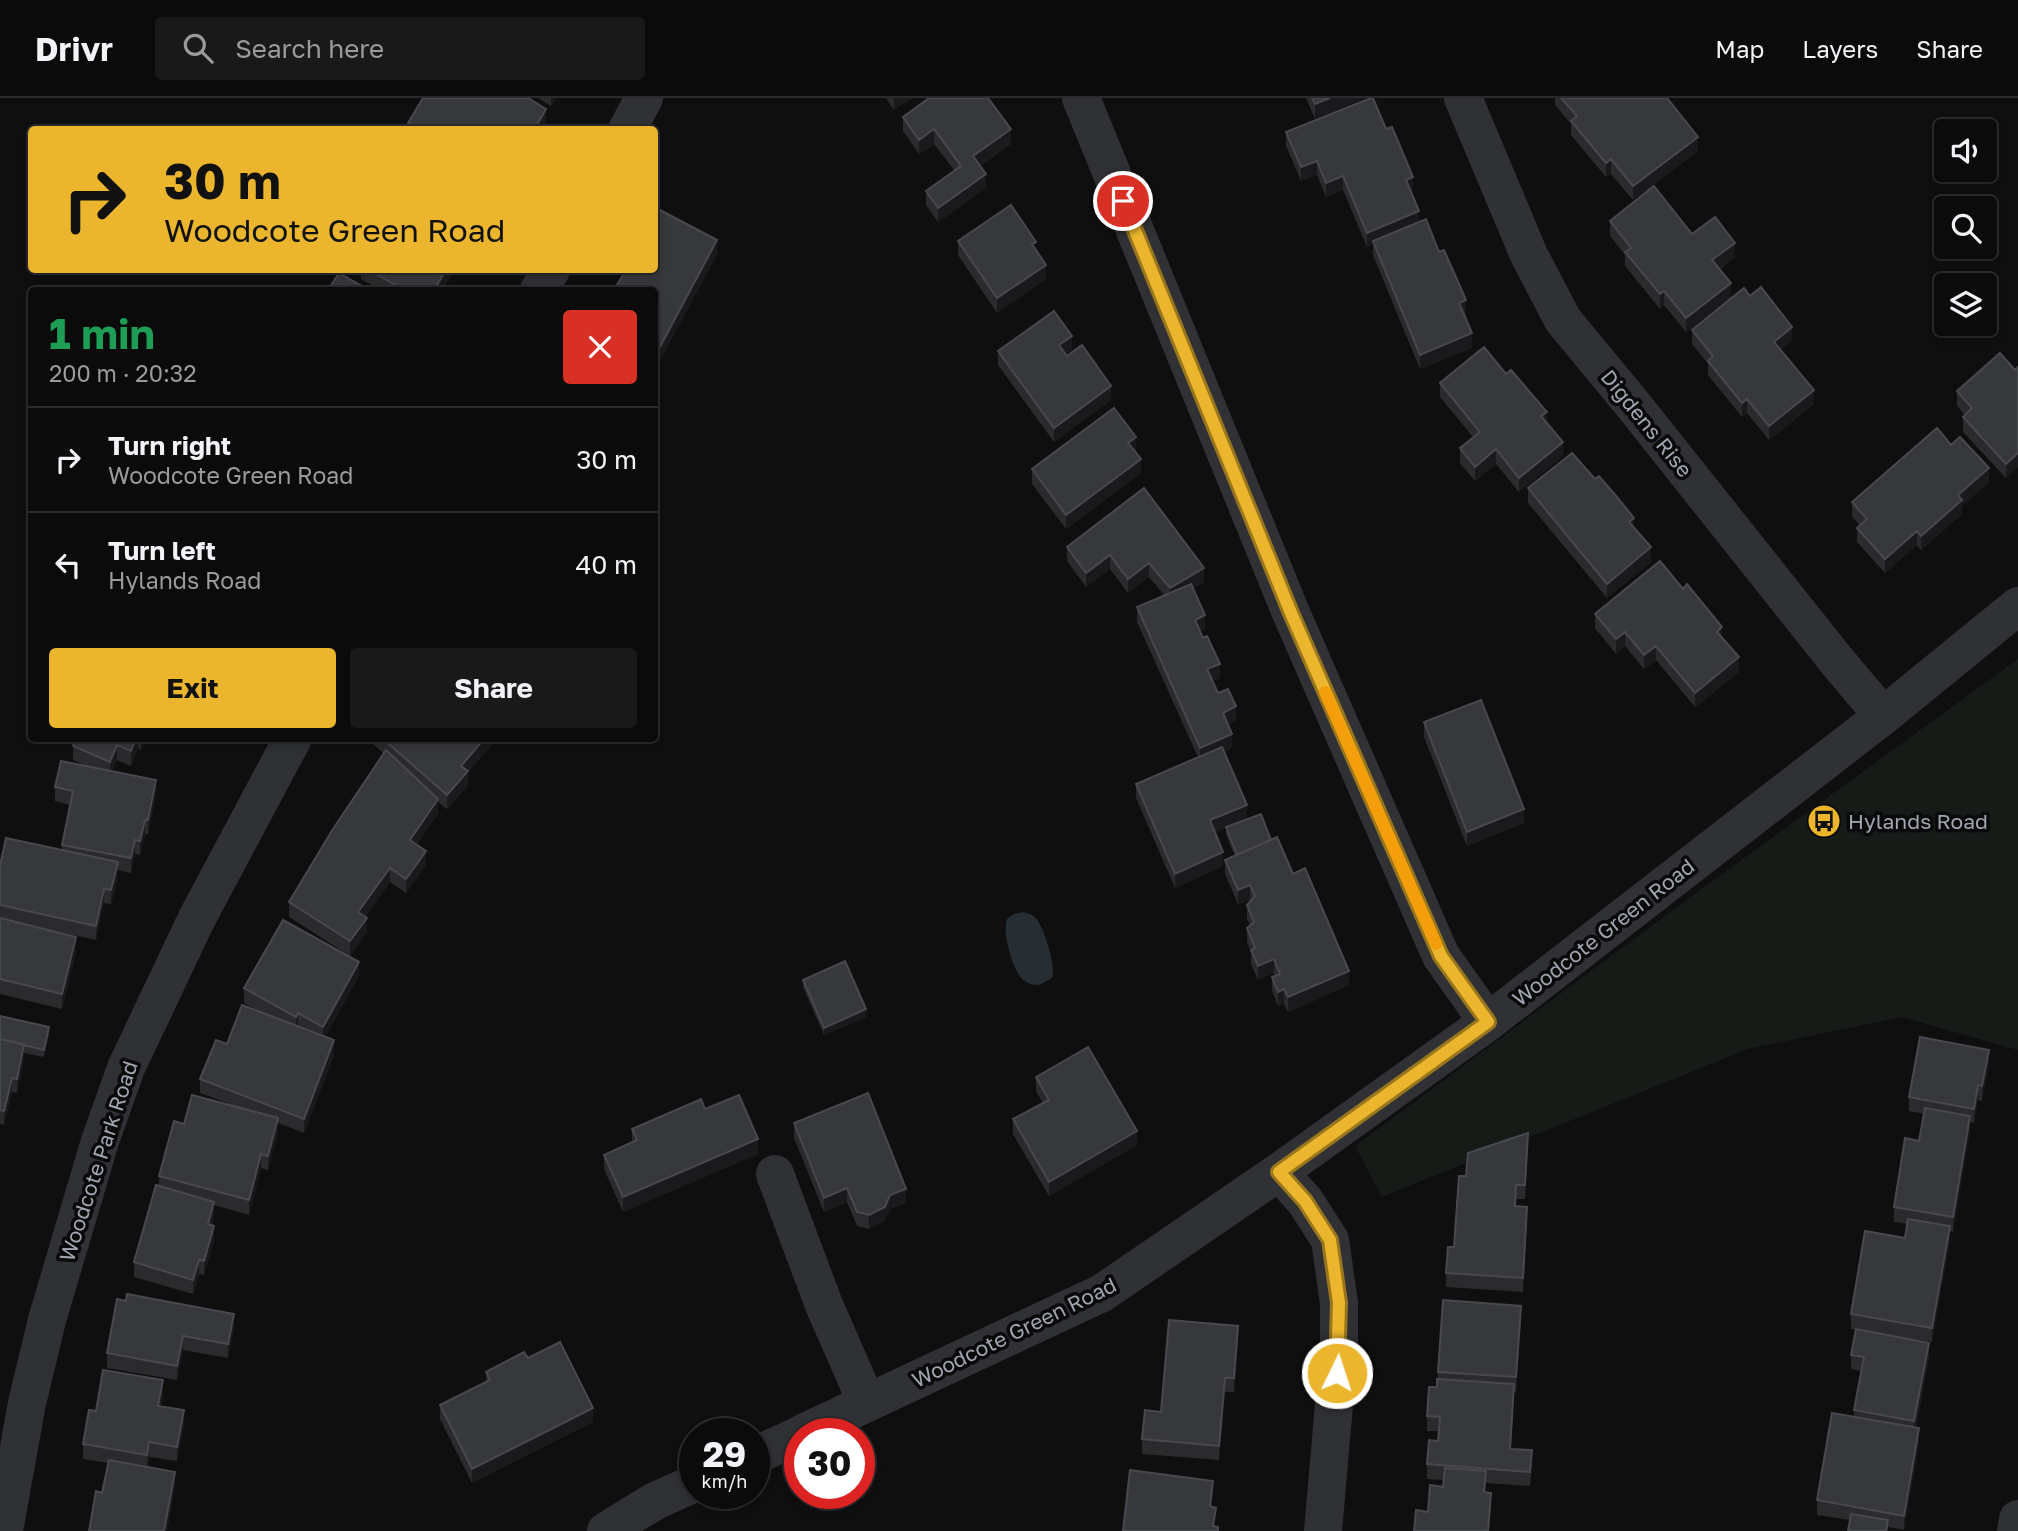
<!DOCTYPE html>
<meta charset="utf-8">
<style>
:root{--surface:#0b0b0c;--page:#19191a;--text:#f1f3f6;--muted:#9a9b9d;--line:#2b2b2d;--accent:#ebb62d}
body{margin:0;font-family:"Golos Text",sans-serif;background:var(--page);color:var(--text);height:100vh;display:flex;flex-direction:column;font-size:26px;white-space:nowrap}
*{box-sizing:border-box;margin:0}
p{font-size:23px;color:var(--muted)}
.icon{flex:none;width:38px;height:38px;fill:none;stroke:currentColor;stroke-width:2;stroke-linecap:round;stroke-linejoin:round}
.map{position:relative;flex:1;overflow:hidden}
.side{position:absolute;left:28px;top:189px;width:630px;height:455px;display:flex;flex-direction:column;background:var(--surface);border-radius:7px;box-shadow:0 4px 10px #0003,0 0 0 2px var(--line)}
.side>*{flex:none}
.top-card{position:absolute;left:28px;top:28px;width:630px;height:147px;border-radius:7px;box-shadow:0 4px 10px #0003,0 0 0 2px var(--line);background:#ebb62d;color:#111;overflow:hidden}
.buttons{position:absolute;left:1934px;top:21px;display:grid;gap:14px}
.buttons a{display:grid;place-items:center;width:63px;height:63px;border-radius:7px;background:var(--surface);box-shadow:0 4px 10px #0003,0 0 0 2px var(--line);font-size:35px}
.speed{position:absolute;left:679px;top:1320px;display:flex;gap:14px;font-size:35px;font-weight:700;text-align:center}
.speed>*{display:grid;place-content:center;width:91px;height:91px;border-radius:50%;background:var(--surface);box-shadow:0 4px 10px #0003,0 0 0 2px var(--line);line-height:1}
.speed small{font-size:18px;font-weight:400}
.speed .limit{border:10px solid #d22;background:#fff;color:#111}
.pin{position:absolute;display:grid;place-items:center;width:60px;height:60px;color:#fff;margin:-30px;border:4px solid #fff;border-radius:50%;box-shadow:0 2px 7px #0007}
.me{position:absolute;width:77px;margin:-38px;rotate:4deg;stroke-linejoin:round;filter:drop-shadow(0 0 5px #0008)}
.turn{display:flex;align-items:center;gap:24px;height:147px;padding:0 21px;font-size:32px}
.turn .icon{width:91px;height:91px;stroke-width:2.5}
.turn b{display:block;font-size:49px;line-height:60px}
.round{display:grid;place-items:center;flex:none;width:74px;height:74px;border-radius:7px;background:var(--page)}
.summary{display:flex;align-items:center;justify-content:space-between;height:119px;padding:0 21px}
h1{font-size:42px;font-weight:700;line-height:52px;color:#1e9e55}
.cta{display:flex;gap:14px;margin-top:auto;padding:14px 21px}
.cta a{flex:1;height:80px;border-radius:7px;background:var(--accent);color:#111;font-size:28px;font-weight:700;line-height:80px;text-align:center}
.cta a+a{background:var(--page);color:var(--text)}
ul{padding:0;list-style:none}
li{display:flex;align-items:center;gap:21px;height:105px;padding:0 21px;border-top:2px solid var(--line)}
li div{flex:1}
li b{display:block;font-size:26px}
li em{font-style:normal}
header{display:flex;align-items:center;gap:42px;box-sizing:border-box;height:98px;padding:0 35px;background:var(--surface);border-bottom:2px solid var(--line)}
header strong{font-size:33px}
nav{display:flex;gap:38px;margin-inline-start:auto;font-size:24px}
.search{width:490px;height:63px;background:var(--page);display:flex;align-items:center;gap:18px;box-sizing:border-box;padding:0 24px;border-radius:7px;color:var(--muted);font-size:26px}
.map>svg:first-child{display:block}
.green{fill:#161b17}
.water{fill:#262d33}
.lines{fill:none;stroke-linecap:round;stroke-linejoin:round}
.minor{stroke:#303135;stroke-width:38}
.wall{fill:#2b2b2e}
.shaded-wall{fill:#1a1a1c}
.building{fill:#37383c;stroke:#48494e;stroke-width:2}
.route-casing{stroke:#99761d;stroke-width:18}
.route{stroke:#ebb62d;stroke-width:12}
.slow{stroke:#f59e0b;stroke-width:12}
.labels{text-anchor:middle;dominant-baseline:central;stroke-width:7;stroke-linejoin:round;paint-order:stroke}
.street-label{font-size:21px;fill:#a0a5b1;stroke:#0a0a0b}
.poi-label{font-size:21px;fill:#a0a5b1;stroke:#0a0a0b;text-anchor:start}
</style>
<header>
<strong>Drivr</strong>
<div class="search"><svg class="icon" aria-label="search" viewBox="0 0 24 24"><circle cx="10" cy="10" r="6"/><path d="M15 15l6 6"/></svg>Search here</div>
<nav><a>Map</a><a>Layers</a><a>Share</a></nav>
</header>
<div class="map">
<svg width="2018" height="1433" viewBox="0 0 2018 1433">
<rect width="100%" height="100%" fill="#0f0f10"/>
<path class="green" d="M2018,561V952L1902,919L1748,951L1382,1099L1355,1048L1692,798Z"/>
<path class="water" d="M1023,814C1029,815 1034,817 1038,823C1045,834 1056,868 1052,880L1039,887C1033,887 1028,886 1023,882C1012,872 1002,834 1007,821L1014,816Z"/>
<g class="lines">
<path class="minor" d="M1081,0L1291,515L1441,858L1488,924
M1463,0L1529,157L1563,222L1634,308L1836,562L1883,618
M627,32L644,0
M539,192L551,172
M1279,1074L1305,1103L1330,1142L1339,1205V1249L1323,1433
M775,1076L824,1207L867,1305
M803,1335L1102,1195L1279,1074L1488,924L1883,618L2018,508
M754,1358L800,1337
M4,1433L27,1305L47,1222L100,1043L126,970L196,822L293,640
M606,1433L655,1403L695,1385
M2016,1433L2018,1421"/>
</g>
<path class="wall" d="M538,0H556L551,8Z
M886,0H912L894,12Z
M1306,0H1365L1315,21Z
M1555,0H1667L1698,53L1633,102L1611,76L1606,79L1571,37V26L1555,7Z
M903,19L1011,46L980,68L986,90L938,124L926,107V93L954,72L934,46L919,56L903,33Z
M408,25H546L542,32H408Z
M1386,31L1413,93L1411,94L1419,124L1439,154L1466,216L1464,217L1472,250L1420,271L1373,157V146L1367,149L1343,92L1326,99L1317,77L1301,83L1286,48V34Z
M1610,123L1692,136L1735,159L1720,171L1731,199L1686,234L1664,207L1660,211L1625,168V157L1610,138Z
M958,143L1036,151L1046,181L997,215L958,157Z
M361,172H455L442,192H381L361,181Z
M1750,198L1792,243L1781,252L1814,306L1769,342L1747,315L1742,319L1708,277V266L1692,246V232Z
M1072,252L1065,256L1111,302L1054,344L998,267V253Z
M2018,269V369L2006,380L1963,334V319L1965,317L1957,308V293L2015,272Z
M1440,285L1547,325L1563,358L1519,394L1496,366L1475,383L1460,365V350L1473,339L1440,299Z
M1951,347L1989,384L1962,408V416L1921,452L1917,447L1885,475L1857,444V430L1860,428L1852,418V404Z
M1136,353L1135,354L1141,375L1066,431L1032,386V371Z
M1144,390L1204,484L1193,491L1205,531L1200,533L1220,580L1212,583L1218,595L1236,623L1228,626L1232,650L1224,654L1247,721L1271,742L1293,776L1349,887L1288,914L1284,906L1278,908L1272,893V879L1275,878L1274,875L1258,882L1251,866V854L1247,844V830L1250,827L1247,821V807L1251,803L1250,802L1238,806L1225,776V762L1235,758L1226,737V730L1215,734L1223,768L1175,790L1136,700V686L1198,659L1137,524V509L1164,497L1149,479L1128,495L1110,471L1086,489L1067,463V449Z
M1528,390L1634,430L1651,464L1607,500L1528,405Z
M1595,516L1722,540L1739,574L1695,609L1656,562L1644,571L1625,548L1616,556L1595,530Z
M1424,624L1524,725L1467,748L1424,639Z
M67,640H146L141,652L138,650L131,668L117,662L112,673L156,696L148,736H145L140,757L135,756L131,775L118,772V779L111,806L104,805L96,842L28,827L76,853L62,911L0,896V768L62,752V747L70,707L55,703V689L86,668L73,662V648L75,644Z
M372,640H498L468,674V688L447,711L438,704V716L417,746L426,767L406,795L390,784L365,819L367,834L350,858L289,819V804L384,656L372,645Z
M359,878L325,939L334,957L304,1035L278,1025V1034L268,1072L261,1070L249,1117L214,1107V1118L212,1128L214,1143L204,1177L199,1176L193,1196L134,1179V1164L159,1087V1078L184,1026L235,1008L200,995V981L227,946L266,917L244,905V890Z
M803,882L866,919L824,937L803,889Z
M0,918L49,936L44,959L24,955V961L17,995L12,994L4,1027L0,1026Z
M1989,966L1982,1003L1978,1002L1974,1025L1970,1024V1032L1953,1134L1950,1133V1142L1932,1244L1892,1238L1929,1259L1916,1329L1919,1344L1904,1432L1888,1429V1433L1850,1422L1817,1417V1402L1854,1319V1312L1861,1273L1851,1271V1257L1856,1232L1851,1231V1216L1905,1140L1908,1126L1894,1124V1109L1919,1043L1924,1016L1909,1013V999Z
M1036,979L1137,1047L1049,1098L1013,1036V1021L1043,1005L1036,993Z
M794,1025L906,1105L890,1111L885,1123L869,1131L857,1128L847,1104L824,1114L794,1040Z
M632,1031L758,1056L623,1114L604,1071V1057L632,1044Z
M1528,1049L1525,1101H1516V1108L1527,1123L1523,1194L1446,1189V1175L1454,1149L1466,1078Z
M117,1201L234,1230L228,1260L183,1252L177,1282L107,1270V1255Z
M1443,1202L1521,1222L1516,1294H1514L1511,1351L1532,1366L1530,1388L1486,1385L1485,1394L1491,1409L1489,1433H1414L1443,1389L1444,1382L1427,1381V1366L1438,1343L1439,1333H1427V1318L1437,1289Z
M1238,1242L1234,1294H1225L1219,1362L1142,1356V1341L1161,1314Z
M528,1260L593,1324L472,1385L440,1321V1307L486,1284V1274Z
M163,1297L161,1308L184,1326L177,1363L149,1359L148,1369L175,1389L167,1433H89L102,1395L108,1365L83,1361V1346L96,1313Z"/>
<path class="shaded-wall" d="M551,0H556L551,8Z
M894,0H912L894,12Z
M1330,0H1365L1315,21V6Z
M546,11V25L542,32H534Z
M934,31V46L919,56V42Z
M1011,31V46L973,72V58Z
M1698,39V53L1633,102V88Z
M1611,61V76L1606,79V65Z
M1317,63V77L1301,83V69Z
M986,76V90L938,124V110Z
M1343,78V92L1326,99V85Z
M1413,79V93L1406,96V82Z
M1419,113V127L1373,143V146L1367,149V135Z
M717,142V157L654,274V260Z
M1735,145V159L1712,176V162Z
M1046,167V181L997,215V200Z
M446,172H455L442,192H434Z
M1731,185V199L1686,234V220Z
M1664,193V207L1660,211V196Z
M1466,202V216L1459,219V205Z
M1792,229V243L1774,258V244Z
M1472,235V250L1420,271V257Z
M1072,238V252L1059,261V247Z
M1111,288V302L1054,344V330Z
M1814,292V306L1769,342V328Z
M1747,301V315L1742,319V305Z
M1547,314V328L1541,318Z
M1136,339V353L1128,359V345Z
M1563,344V358L1519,394V380Z
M1496,351V366L1475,383V369Z
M2018,355V369L2006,380V366Z
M1141,361V375L1066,431V417Z
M1989,370V384L1962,408V416L1921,452V438L1958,397Z
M1634,420V434L1629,424Z
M1917,433V447L1885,475V461Z
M1651,449V464L1607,500V486Z
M1110,457V471L1086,489V475Z
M1149,465V479L1128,495V481Z
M1204,470V484L1170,504V490Z
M1205,517V531L1195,536V522Z
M1722,529V543L1717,534Z
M1625,534V548L1616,556V541Z
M1656,548V562L1644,571V557Z
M1739,559V574L1695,609V595Z
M1220,566V580L1207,585V571Z
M1236,608V623L1223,629V615Z
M1232,636V650L1200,664V650Z
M136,640H138V650L131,668V653Z
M141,640H146L141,652Z
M485,640H498L468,674V688L447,711V697L461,668Z
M117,647V662L110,678V664Z
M156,682V696L148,736V722Z
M438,701V716L410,756V742Z
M1247,707V721L1210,737V722Z
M1524,711V725L1467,748V734Z
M145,722V736L140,757V743Z
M135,742V756L131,775V760Z
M426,753V767L406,795V781Z
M1223,754V768L1175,790V776Z
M118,764V779L111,806V792Z
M390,770V784L358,828V814Z
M1250,787V802L1238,806V792Z
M104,791V805L96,842V828Z
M367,820V834L350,858V843Z
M76,839V853L62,911V896Z
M1274,861V875L1258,882V868Z
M359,864V878L323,943V929Z
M1349,873V887L1288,914V899Z
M1284,891V906L1278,908V894Z
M866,911V919L824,937V930Z
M298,915V929L296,933V919Z
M49,929V936L44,959V952Z
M334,942V957L304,1035V1021Z
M24,946V961L17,995V981Z
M1989,952V966L1982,1003V988Z
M12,980V994L4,1027V1013Z
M1978,987V1002L1974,1025V1011Z
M1970,1018V1032L1953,1134V1119Z
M278,1020V1034L268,1072V1058Z
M1137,1033V1047L1049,1098V1084Z
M1528,1035V1049L1525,1101V1087Z
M758,1041V1056L623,1114V1099Z
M261,1056V1070L249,1117V1102Z
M847,1090V1104L824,1114V1100Z
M906,1091V1105L890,1111L885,1123L869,1131V1117L890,1097Z
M214,1104V1118L208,1141V1126Z
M1527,1109V1123L1523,1194V1180Z
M214,1128V1143L204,1177V1163Z
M1950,1128V1142L1932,1244V1230Z
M199,1162V1176L193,1196V1182Z
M1521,1208V1222L1516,1294V1279Z
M234,1216V1230L228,1260V1246Z
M1238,1228V1242L1234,1294V1280Z
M183,1238V1252L177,1282V1268Z
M1929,1245V1259L1914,1337V1323Z
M1225,1280V1294L1219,1362V1348Z
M163,1282V1297L158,1322V1308Z
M1514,1286V1300L1510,1365V1351Z
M593,1310V1324L472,1385V1371Z
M184,1312V1326L177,1363V1349Z
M1919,1330V1344L1904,1432V1418Z
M149,1344V1359L147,1372V1357Z
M175,1374V1389L167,1433H164Z
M1213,1383V1397L1210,1423V1408Z"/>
<path class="building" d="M423,0H528L546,11L534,32H414L416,29L408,25Z
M929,0H988L1011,31L973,58L986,76L938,110L926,93L961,68L934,31L919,42L903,19Z
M1312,0H1330L1315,6Z
M1371,0H1373L1386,31L1392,29L1413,79L1406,82L1419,113L1367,135L1343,78L1326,85L1317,63L1301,69L1286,34Z
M1561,0H1667L1698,39L1633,88L1611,61L1606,65L1571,23L1577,18Z
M1654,88L1692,136L1715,119L1735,145L1712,162L1731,185L1686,220L1664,193L1660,196L1625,154L1631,150L1610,123Z
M1011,107L1036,144L1032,146L1046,167L997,200L958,143Z
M658,111L717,142L654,260V192H614L626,172H654V118Z
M1426,121L1439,154L1444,152L1466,202L1459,205L1472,235L1420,257L1373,143Z
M369,172H446L434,192H404Z
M339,175L369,192H328Z
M1761,189L1792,229L1774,244L1814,292L1769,328L1747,301L1742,305L1708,263L1713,258L1692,232L1744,190L1750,198Z
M1054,213L1072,238L1059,247L1067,258L1082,247L1111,288L1054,330L998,253Z
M1484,249L1506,276L1511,272L1547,314L1541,318L1563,344L1519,380L1496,351L1475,369L1460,350L1480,334L1440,285Z
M2000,255L2015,272L2018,269V355L2006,366L1963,319L1972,310L1957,293Z
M1114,310L1136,339L1128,345L1141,361L1066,417L1032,371Z
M1937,330L1951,347L1960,339L1989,370L1958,397L1962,402L1921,438L1917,433L1885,461L1857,430L1867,421L1852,404Z
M1572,355L1595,381L1599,378L1617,399L1634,420L1629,424L1651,449L1607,486L1528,390Z
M1144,390L1204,470L1170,490L1149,465L1128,481L1110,457L1086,475L1067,449Z
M1660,463L1683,491L1687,486L1722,529L1717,534L1739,559L1695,595L1656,548L1644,557L1625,534L1616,541L1595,516Z
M1191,486L1205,517L1195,522L1203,540L1207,538L1220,566L1207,571L1218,595L1228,591L1236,608L1223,615L1232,636L1200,650L1137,509Z
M1481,602L1524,711L1467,734L1424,624Z
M76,640H136L131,653L117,647L110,664L73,648Z
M382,640H485L461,668L468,673L447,697Z
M1222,649L1247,707L1210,722L1223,754L1175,776L1136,686Z
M386,652L438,701L410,742L426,753L406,781L390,770L358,814L367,820L350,843L289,804L333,731Z
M61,663L156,682L148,722H145L140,743L135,742L131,760L62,747L73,693L55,689Z
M1261,716L1271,742L1237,757L1226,729Z
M1277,739L1293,776L1305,770L1349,873L1288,899L1284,891L1278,894L1272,879L1280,876L1274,861L1258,868L1251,852L1255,850L1247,830L1254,824L1247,807L1255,798L1250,787L1238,792L1225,762Z
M6,740L118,764L111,792L104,791L96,828L0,807V768Z
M0,820L76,839L62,896L0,881Z
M283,822L359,864L323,929L298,915L296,919L244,890Z
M845,863L866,911L824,930L803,882Z
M242,907L334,942L304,1021L200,981L216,942L227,946Z
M0,918L49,929L44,952L0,941Z
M1920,939L1989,952L1982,988L1978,987L1974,1011L1909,999Z
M0,941L24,946L17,981L12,980L4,1013L0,1012Z
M1088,949L1137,1033L1049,1084L1013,1021L1049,1002L1036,979Z
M868,995L906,1091L890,1097L885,1109L869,1117L857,1114L847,1090L824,1100L794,1025Z
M192,997L278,1020L268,1058L261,1056L249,1102L159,1078L174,1023L184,1026Z
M739,997L758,1041L623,1099L604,1057L637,1042L632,1031L701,1001L705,1011Z
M1925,1010L1970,1018L1953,1119L1894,1109L1905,1040L1919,1043Z
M1528,1035L1525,1087H1516L1515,1108L1527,1109L1523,1180L1446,1175L1448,1149H1454L1459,1078H1466L1468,1055Z
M156,1087L214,1104L208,1126L214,1128L204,1163L199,1162L193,1182L134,1164Z
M1908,1121L1950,1128L1932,1230L1851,1216L1865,1133L1905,1140Z
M127,1196L234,1216L228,1246L183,1238L177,1268L107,1255L117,1201L126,1203Z
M1443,1202L1521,1208L1516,1279L1438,1274Z
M1169,1222L1238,1228L1234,1280H1225L1219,1348L1142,1341L1145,1312L1161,1314Z
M1856,1231L1929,1245L1914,1323L1854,1312L1864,1259L1851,1257Z
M560,1244L593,1310L472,1371L440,1307L490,1282L486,1274L524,1254L528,1260Z
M103,1272L163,1282L158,1308L184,1312L177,1349L149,1344L147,1357L83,1346L89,1312L96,1313Z
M1437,1281L1514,1286L1510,1351L1532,1352L1530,1374L1427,1366L1429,1342L1438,1343L1440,1319L1427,1318L1429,1289H1437Z
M1832,1315L1919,1330L1904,1418L1817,1402Z
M109,1362L175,1374L164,1433H89L96,1393L102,1395Z
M1445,1370L1486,1373L1484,1394L1491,1395L1488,1433H1414L1416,1412L1428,1414L1430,1387L1443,1389Z
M1130,1372L1213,1383L1210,1408L1216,1410L1213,1428L1218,1429V1433H1123Z
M1851,1416L1888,1422L1886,1433H1848Z"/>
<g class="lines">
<defs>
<path id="route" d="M1123,103L1291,515L1441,858L1488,924L1279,1074L1305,1103L1330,1142L1339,1205L1337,1275"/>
</defs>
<use href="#route" class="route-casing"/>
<use href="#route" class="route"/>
<path class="slow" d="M1325,594L1436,846"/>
</g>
<defs>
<symbol id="bus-disc" viewBox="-11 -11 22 22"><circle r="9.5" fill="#ebb62d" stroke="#0a0a0b"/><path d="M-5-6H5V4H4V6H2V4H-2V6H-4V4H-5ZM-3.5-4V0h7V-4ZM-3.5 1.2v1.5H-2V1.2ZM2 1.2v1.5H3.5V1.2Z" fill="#111"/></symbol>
</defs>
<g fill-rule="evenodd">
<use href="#bus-disc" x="1805" y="704" width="38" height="38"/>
</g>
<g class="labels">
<g class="street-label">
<text transform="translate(1647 325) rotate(51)">Digdens Rise</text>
<text transform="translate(1603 834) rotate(-38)">Woodcote Green Road</text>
<text transform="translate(98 1063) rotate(-72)">Woodcote Park Road</text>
<text transform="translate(1014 1234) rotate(-26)">Woodcote Green Road</text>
</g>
<g class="poi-label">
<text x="1848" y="723">Hylands Road</text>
</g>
</g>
</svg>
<div class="buttons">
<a><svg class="icon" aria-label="sound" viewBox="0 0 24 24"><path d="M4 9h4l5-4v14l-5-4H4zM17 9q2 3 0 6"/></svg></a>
<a><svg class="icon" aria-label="search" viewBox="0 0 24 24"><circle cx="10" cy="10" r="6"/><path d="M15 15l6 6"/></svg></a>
<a><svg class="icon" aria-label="layers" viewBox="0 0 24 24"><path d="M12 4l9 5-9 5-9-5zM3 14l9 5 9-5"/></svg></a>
</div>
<div class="speed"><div>29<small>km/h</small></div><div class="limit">30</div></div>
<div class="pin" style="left:1123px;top:103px;background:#d93025"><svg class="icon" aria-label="arrive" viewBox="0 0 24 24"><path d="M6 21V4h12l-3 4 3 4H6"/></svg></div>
<svg class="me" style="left:1337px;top:1275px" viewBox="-20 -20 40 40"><circle r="17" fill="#ebb62d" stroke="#fff" stroke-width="3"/><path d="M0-11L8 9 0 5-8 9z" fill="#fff"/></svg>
<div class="top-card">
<div class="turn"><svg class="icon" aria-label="right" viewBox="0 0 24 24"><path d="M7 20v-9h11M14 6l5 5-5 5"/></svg><div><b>30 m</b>Woodcote Green Road</div></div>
</div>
<section class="side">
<div class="summary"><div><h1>1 min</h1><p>200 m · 20:32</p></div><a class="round" style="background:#d93025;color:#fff"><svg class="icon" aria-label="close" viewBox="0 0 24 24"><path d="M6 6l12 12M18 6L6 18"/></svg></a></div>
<ul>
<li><svg class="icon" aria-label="right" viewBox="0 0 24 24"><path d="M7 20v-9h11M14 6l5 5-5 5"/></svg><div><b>Turn right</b><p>Woodcote Green Road</p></div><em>30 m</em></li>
<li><svg class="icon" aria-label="left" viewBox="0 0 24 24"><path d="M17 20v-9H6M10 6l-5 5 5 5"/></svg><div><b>Turn left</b><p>Hylands Road</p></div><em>40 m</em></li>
</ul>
<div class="cta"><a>Exit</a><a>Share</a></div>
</section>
</div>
